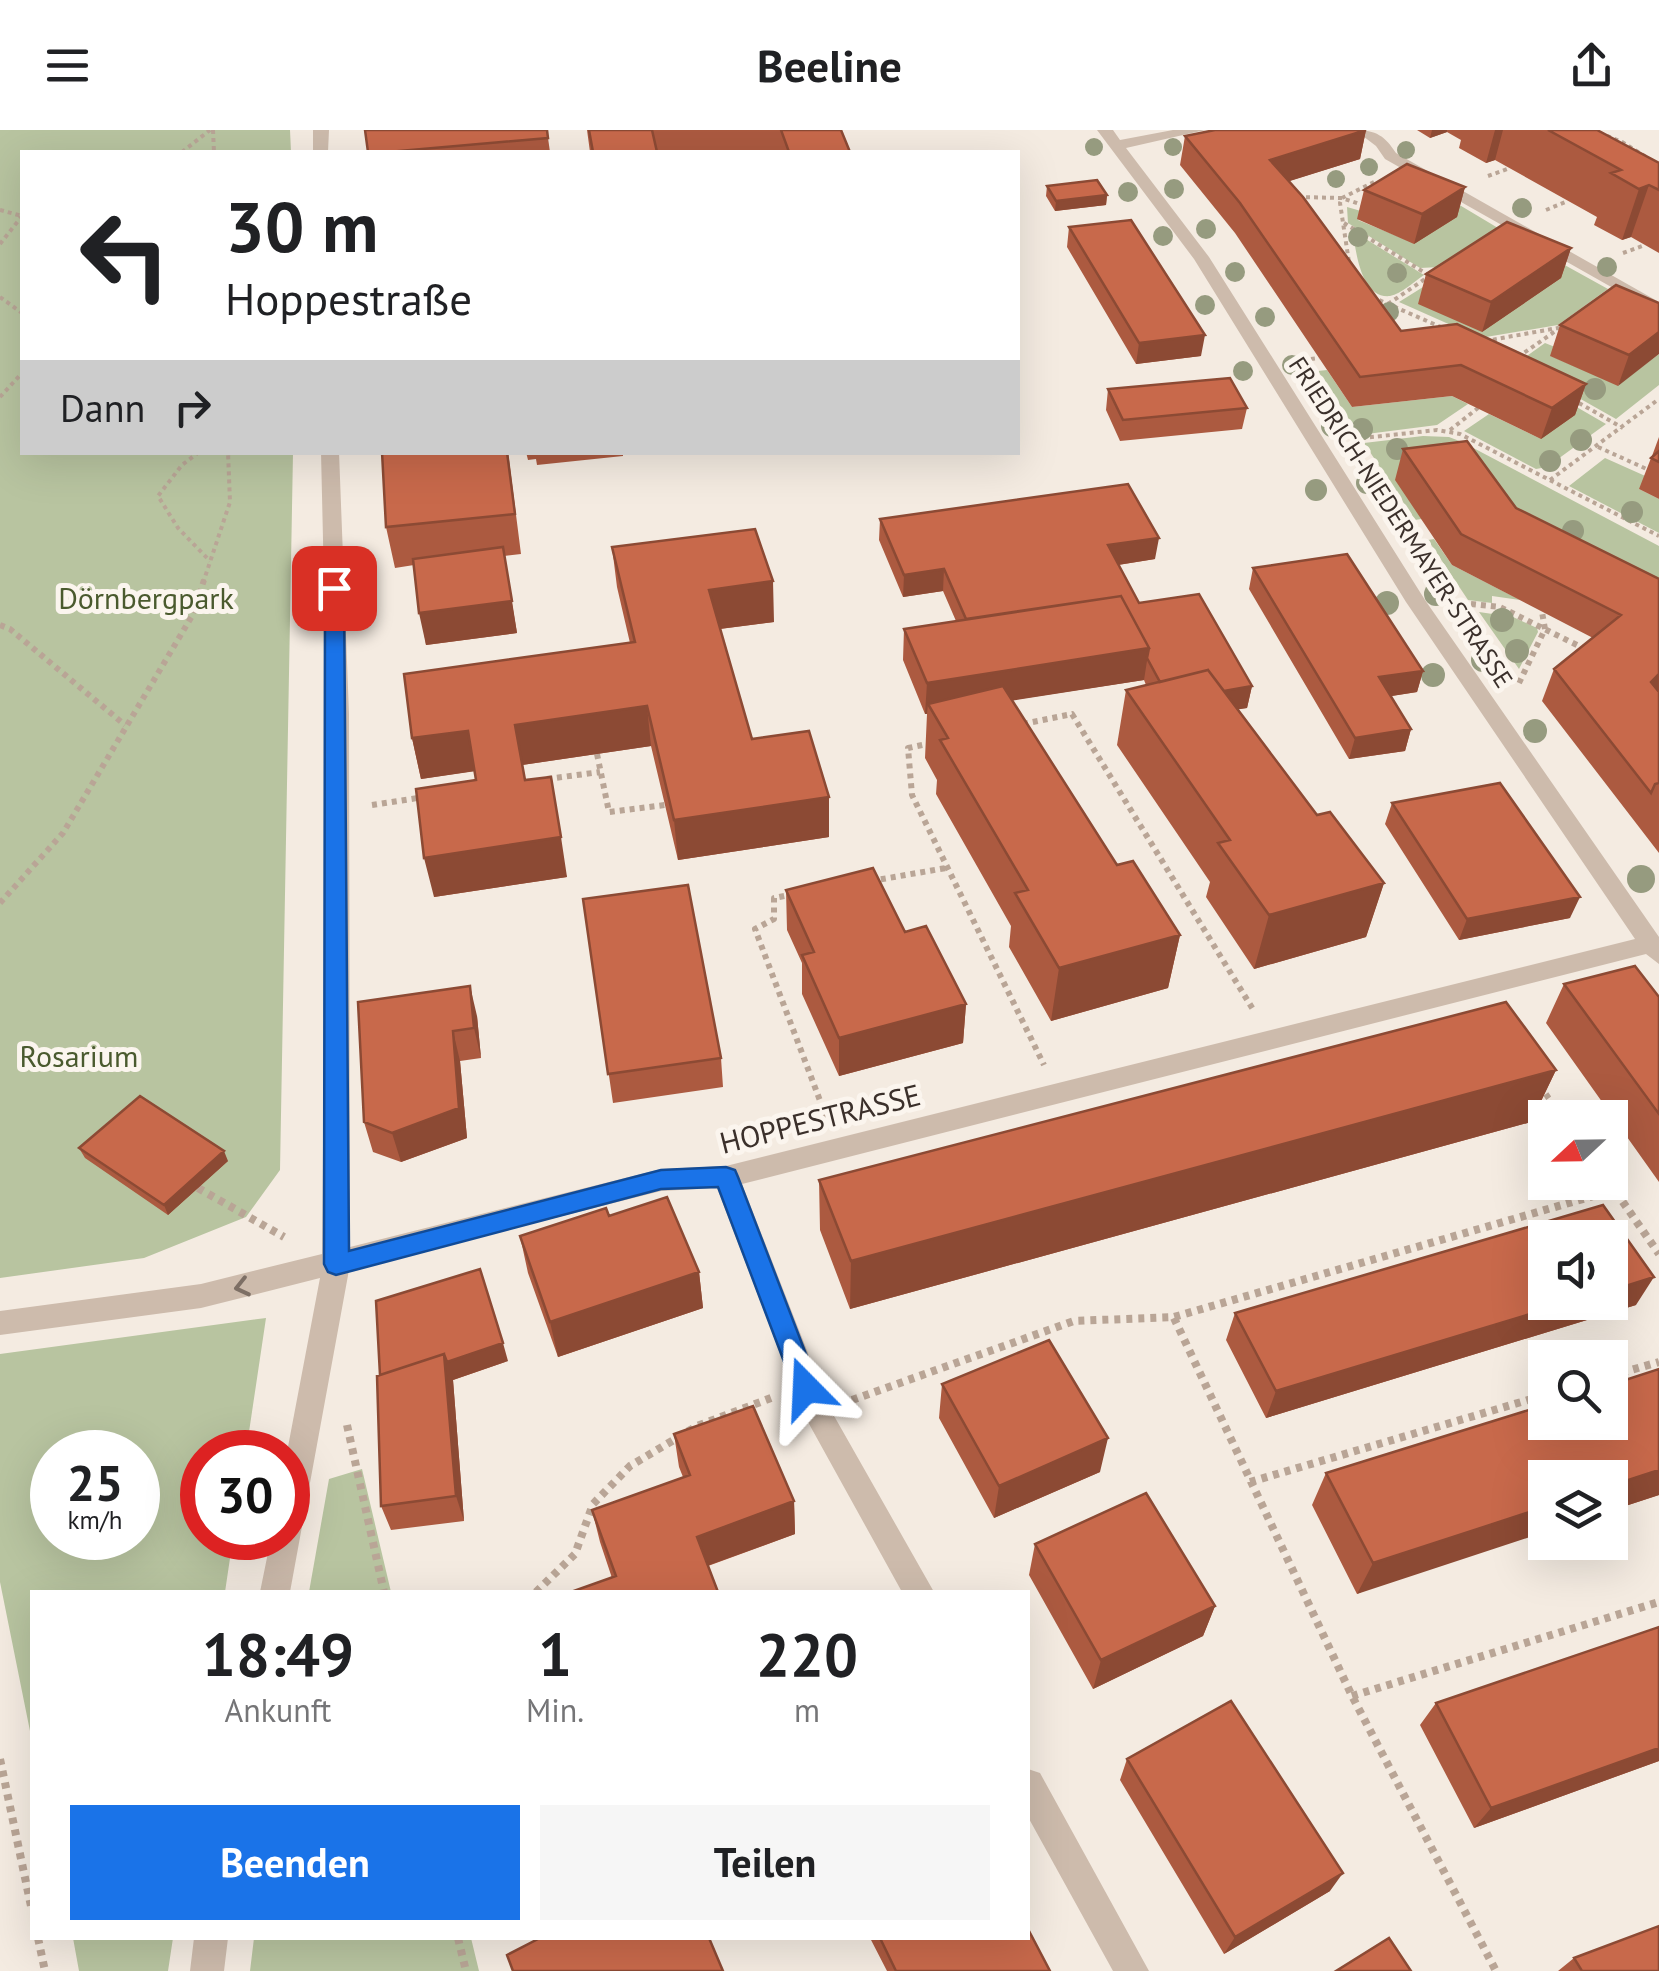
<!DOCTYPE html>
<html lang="de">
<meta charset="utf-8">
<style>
:root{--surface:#fff;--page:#f6f6f6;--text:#202124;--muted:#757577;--accent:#1a73e8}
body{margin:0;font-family:"PT Sans",sans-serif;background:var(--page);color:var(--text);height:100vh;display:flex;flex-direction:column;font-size:38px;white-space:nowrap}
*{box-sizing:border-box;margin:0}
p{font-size:32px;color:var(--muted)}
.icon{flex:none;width:55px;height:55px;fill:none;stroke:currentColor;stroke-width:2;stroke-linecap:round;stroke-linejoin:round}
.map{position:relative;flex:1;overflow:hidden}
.side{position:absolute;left:30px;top:1460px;width:1000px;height:350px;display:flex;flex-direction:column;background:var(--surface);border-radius:0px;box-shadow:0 10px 40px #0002}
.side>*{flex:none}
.banner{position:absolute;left:20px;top:20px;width:1000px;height:305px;border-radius:0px;box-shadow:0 10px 40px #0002;background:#fff;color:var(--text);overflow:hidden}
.needle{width:65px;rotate:248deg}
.fabs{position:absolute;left:1528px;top:970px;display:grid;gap:20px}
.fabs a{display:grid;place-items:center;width:100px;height:100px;border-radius:0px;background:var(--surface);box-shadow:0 10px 40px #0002;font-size:50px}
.speed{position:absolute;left:30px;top:1300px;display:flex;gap:20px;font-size:50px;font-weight:700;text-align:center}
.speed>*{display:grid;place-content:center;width:130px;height:130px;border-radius:50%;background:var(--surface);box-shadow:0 10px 40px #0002;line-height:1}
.speed small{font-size:25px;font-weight:400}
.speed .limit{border:15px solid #d22;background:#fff;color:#111}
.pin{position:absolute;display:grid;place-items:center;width:85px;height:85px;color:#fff;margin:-42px;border-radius:20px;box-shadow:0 5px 15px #0006}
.me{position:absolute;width:110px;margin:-55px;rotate:339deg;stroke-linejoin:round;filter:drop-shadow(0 0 8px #0008)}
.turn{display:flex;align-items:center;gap:35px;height:210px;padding:0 40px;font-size:45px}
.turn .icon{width:130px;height:130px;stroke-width:2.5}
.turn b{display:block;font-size:70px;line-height:85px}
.then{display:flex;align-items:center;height:95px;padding:0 40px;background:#0003;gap:20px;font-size:38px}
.eta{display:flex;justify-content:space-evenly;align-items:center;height:170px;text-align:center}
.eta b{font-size:60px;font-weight:800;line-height:70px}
.action{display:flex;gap:20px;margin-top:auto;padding:20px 40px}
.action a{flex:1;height:115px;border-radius:0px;background:var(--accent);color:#fff;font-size:40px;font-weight:800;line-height:115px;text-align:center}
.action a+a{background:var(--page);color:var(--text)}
header{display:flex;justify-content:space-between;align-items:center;height:130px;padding:0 40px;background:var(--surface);font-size:45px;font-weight:800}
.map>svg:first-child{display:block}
.green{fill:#b8c4a0;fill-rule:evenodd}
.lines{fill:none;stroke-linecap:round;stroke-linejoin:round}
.path-far2{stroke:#b9a596;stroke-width:4;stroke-dasharray:4 4;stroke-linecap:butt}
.path-far1{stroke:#b9a596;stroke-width:6;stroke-dasharray:5 5;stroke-linecap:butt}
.path{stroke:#b9a596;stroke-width:8;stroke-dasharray:6 6;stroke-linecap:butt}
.minor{fill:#cdbbac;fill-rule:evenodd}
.tree{fill:#969b7f}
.wall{fill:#ac5a40}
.shaded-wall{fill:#8c4a34}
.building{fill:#c8694b;stroke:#8c4a34;stroke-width:2.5}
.oneway{stroke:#7d6f65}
.route{fill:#1a73e8;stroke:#114b97;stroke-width:2.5}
.labels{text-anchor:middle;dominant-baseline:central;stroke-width:10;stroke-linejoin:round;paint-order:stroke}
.far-street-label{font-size:25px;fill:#3b302b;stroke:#fbf5ee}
.park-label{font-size:30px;fill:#4a5a2e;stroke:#fbf5ee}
.street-label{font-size:30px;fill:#3b302b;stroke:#fbf5ee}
</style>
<header><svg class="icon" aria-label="menu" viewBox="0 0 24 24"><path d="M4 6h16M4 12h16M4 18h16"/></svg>Beeline<svg class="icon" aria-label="share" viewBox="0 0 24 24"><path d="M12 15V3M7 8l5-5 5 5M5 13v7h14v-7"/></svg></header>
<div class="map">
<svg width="1659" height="1841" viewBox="0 0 1659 1841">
<rect width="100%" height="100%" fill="#f4ebe1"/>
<path class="green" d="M0,0H290L291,22H22V322L293,323L280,1040L246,1087L144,1128L0,1148Z
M1406,43L1498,98L1440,137L1420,138L1348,93L1347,77L1368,83L1358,90L1414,113Z
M1505,102L1608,159L1558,195L1480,208L1399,172L1423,157L1436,163Z
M1353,103H1356L1424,145C1415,151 1401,164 1390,166C1361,169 1356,122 1353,103Z
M1545,213L1560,219L1551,226L1618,255L1659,224V255L1616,289L1517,233Z
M1398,224L1513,240L1606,294L1547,337L1536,339L1464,301L1489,284L1541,309L1393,231Z
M1327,240L1352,277L1452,266L1468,274L1437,295L1359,305L1318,241Z
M1423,306L1449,307L1462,312L1659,416V487L1421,389L1415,390L1364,313Z
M1605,328L1652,349L1639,359L1659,369V403L1569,356Z
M1434,409L1452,435L1520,470L1492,466V473L1468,470L1428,410Z
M1479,482L1513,487L1537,498L1538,502L1519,539Z
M266,1188L246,1322H202V1408H233L225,1462H32V1611L0,1452V1224ZM52,1322H138V1408H52Z
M362,1339L391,1462H309L329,1349Z
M73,1808H173L168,1841H79Z
M254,1808H471L479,1841H250Z"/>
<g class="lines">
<path class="path-far2" d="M213,0L214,22
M1592,0L1622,12L1659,35
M182,22L210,0
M1488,46L1510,38
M1298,67L1342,68L1368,77
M0,80L22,86
M1546,80L1568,71
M1344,93L1430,146
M0,114L22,86
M1623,123L1645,115
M1350,139L1340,73L1342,68L1374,52
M0,167L22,183
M1372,167L1443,198
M1388,174L1431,145
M1485,211L1558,198L1566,202
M1518,227L1557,200
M1303,230L1319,228
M0,267L22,243
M1572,269L1623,298
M1450,300L1478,278
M1354,309L1437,300L1460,304L1659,406
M1598,317L1651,341
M199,322L182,335L158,366L178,398L210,431
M1550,350L1659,269
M203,453L230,372L228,322"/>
<path class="path-far1" d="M1461,473L1500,477L1589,521
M0,495L10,499L125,595
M1519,553L1545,499L1542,482
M1023,594L1072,584L1254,881
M932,613L908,618L912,665L1044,935
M597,624L609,682L665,675
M547,649L600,642
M372,675L424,667
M871,751L946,738
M794,764L774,768V789L755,799L827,989
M0,773L63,703L192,486L204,450
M1540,956L1563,988"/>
<path class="path" d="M1609,1052L1659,1124
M198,1058L284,1107
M1174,1188L1352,1566L1496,1841
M1610,1246L1659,1232
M852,1270L1074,1191L1174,1187L1614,1060
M347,1295L384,1462
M1250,1352L1545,1265
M536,1462L575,1424L593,1374L630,1336L697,1296L771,1268
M1352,1566L1659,1472
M0,1629L32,1781
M38,1808L45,1841
M458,1808L466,1841"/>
<path class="minor" d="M313,0H329L328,22H313Z
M1097,0H1113L1120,10L1173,0H1205L1126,18L1209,127L1425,470L1659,807V834L1646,824L742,1054L829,1277L934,1462H902L803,1283L717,1058L661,1061L349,1140L290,1462H260L271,1408H288L287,1322L320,1148L201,1178L0,1205V1181L201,1154L322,1124L327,584L321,322H339L349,584L350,1117L661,1039L726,1036L1635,809L1406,472L1194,129Z
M1355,0C1376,0 1385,6 1396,23L1659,172V184L1385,29L1376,16Z
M1028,1639L1040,1643L1149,1841H1113L1028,1687Z
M194,1808H228L224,1841H190Z"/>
</g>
<g class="tree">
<circle cx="1094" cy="17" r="9"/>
<circle cx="1173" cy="17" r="9"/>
<circle cx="1406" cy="20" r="9"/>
<circle cx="1369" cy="37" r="9"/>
<circle cx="1336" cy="49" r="9"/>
<circle cx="1174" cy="59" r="10"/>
<circle cx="1128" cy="62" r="10"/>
<circle cx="1522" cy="78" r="10"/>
<circle cx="1206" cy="99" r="10"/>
<circle cx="1163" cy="106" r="10"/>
<circle cx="1358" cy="107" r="10"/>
<circle cx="1607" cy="137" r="10"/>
<circle cx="1235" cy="142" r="10"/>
<circle cx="1397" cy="143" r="10"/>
<circle cx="1205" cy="175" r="10"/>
<circle cx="1389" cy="182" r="10"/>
<circle cx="1265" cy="187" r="10"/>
<circle cx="1292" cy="235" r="10"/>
<circle cx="1243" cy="241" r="10"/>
<circle cx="1595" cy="259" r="11"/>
<circle cx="1332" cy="296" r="11"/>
<circle cx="1362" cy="299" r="11"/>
<circle cx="1581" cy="310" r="11"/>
<circle cx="1397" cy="319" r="11"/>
<circle cx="1550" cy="331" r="11"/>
<circle cx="1367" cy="353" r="11"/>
<circle cx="1316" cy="360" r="11"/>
<circle cx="1632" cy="382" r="11"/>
<circle cx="1573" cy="401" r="11"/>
<circle cx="1436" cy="464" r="12"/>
<circle cx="1387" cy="473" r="12"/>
<circle cx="1502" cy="490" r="12"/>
<circle cx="1517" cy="521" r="12"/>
<circle cx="1483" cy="530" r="12"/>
<circle cx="1433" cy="545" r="12"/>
<circle cx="1535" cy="601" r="12"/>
<circle cx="1641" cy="749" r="14"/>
</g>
<path class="wall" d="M587,0H841L850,22H590Z
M1366,0L1360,29L1289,51L1401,201L1586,254L1575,285L1541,309L1452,266L1352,277L1235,103L1180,35L1185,6Z
M1417,0H1597L1659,33V123L1631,107L1622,110L1594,95L1597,87L1495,30L1486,33L1459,18L1461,10L1447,2L1430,8Z
M548,8L550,22H368Z
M1047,56L1107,65L1106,75L1055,81L1046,66Z
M1465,57L1457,87L1414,114L1357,89L1364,60Z
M1069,97L1201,226L1136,234L1067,117Z
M1571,118L1561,148L1482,202L1418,174L1426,144Z
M1659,173L1618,256L1550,226L1560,195Z
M1108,259L1247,278L1242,299L1120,311L1106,280Z
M1659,307V332L1652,326Z
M1403,319L1516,378L1659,449V723L1542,571L1554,539L1593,508L1452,435L1395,350Z
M508,322L521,424L504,426L517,503L426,515L414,435L395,438L386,397Z
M526,322H623V326L537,335L536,329L528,330Z
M1651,328L1659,332V369L1639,359Z
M880,389L1155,429L1118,435L1139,473L1252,556L1247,578L1238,579L1317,685L1384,753L1366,807L1254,839L1206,767L1210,752L1117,615L1126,560L1146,555L1144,550L1012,570L1117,735L1180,805L1168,858L1051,891L1009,817L1011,796L936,664L937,650L925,628L927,584H925L903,530L904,499L956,491L943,461L903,467L879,410Z
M612,417L774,492L720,499L752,609L829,667V707L678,730L651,616L522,635L525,650L567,747L434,767L476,650L474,641L421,649L412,608L630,513L617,457Z
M1253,438L1423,541L1417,562L1391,566L1411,599L1405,621L1349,629L1249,459Z
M1392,673L1570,788L1459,810L1385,694Z
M786,760L905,802L966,874L963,913L839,946L802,864V833L787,800Z
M583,769L721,928L723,957L613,973Z
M1564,854L1659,867V1052L1546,893Z
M358,872L477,886L481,928L460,931L467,1008L401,1032L373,1022L364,992Z
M1556,940L1531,992L850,1179L820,1100L819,1050Z
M79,1018L228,1031L168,1085L85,1028Z
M609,1086L699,1142L703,1178L558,1227L528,1143L520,1106Z
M1636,1175L1266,1288L1226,1210L1235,1183Z
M508,1231L453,1250L464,1391L391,1400L381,1376L377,1246Z
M1659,1239V1365L1610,1381V1348L1357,1464L1312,1375L1326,1343Z
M942,1254L1100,1342L994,1388L939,1288Z
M674,1304L794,1371L795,1404L708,1436L612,1448L600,1412L592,1380L683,1347L679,1337Z
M1035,1414L1215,1476L1203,1506L1093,1559L1029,1445Z
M1659,1497V1631L1474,1698L1420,1595L1436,1573Z
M1127,1629L1330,1761L1224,1824L1120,1650Z
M870,1808H1028L1050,1841H887Z
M1574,1828L1659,1841H1558Z"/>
<path class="shaded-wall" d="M1366,0L1360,29L1264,59L1270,30Z
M1432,0H1447V2L1430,8Z
M1495,0H1503L1495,30L1486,33Z
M1649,55L1631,107L1622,110L1639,59Z
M1465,57L1457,87L1414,114L1422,84Z
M1107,65L1106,75L1055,81L1056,71Z
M1571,118L1561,148L1482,202L1491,172Z
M1659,202V224L1618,256L1629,225Z
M1205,205L1201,226L1136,234L1139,213Z
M1586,254L1575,285L1541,309L1552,278Z
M1159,408L1155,429L1105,437L1108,415Z
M944,439L943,461L903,467L904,445Z
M773,451L774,492L711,500L709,460Z
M512,471L517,503L426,515L419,483Z
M1149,518L1144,550L933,583L928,574L927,584H925L927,553Z
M1423,541L1417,562L1373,569L1379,547Z
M1659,544V564L1651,552Z
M1252,556L1247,578L1165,591L1169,569Z
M647,576L651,616L522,635L515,595Z
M1411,599L1405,621L1349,629L1355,608Z
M468,601L476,641L421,649L412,608Z
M829,667V707L678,730L674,690Z
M561,707L567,747L434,767L424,728Z
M1384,753L1366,807L1254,839L1269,785Z
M1580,767L1570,788L1459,810L1467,789Z
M1180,805L1168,858L1051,891L1059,838Z
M470,856L477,886L481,928L474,898Z
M966,874L963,913L839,946V908Z
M453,901L460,931L467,1008L401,1032L392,1003Z
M1556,940L1531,992L850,1179L851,1131Z
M224,1021L228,1031L168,1085L164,1075Z
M699,1142L703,1178L558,1227L550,1192Z
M1654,1147L1636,1175L1266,1288L1276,1261L1570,1172H1610V1161Z
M503,1213L508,1231L453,1250L464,1391L456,1366L444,1224Z
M1108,1308L1100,1342L994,1388L999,1356Z
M1659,1340V1365L1610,1381V1356Z
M794,1371L795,1404L701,1438L697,1407Z
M1545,1377V1402L1357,1464L1373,1433Z
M1215,1476L1203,1506L1093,1559L1101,1530Z
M1659,1618V1631L1474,1698L1491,1678Z
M1343,1743L1330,1761L1224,1824L1235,1807Z"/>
<path class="building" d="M365,0H547L548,8L388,22H368Z
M589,0H652L657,22H593Z
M781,0H841L850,22H789Z
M1215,0H1366L1270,30L1303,67L1401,201L1457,194L1586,254L1552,278L1461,235L1360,247L1240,73L1185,6Z
M1548,0H1597L1659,33V60L1649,55L1639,59L1611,43L1621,40Z
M1407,34L1465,57L1422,84L1364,60Z
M1097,50L1107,65L1056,71L1047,56Z
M1131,90L1205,205L1139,213L1069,97Z
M1507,92L1571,118L1491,172L1426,144Z
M1616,155L1659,173V202L1629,225L1560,195Z
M1230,248L1247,278L1123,290L1108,259Z
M1467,311L1516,378L1659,449V544L1651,552L1659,562V653L1655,654L1651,663L1554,539L1621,485L1461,404L1403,319Z
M1659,321V332L1651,328Z
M382,322H507L515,384L386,397Z
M1128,354L1159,408L1108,415L1139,473L1199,464L1252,556L1224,561L1208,540L1160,552L1147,528L1149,518L1121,466L966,489L944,439L904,445L880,389Z
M755,399L773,451L709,460L752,609L809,601L829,667L674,690L647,576L515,595L525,650L551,647L561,707L424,728L416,659L476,650L468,601L412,608L404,544L635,512L612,417Z
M503,417L512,471L419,483L413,429Z
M1347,424L1423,541L1379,547L1411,599L1355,608L1253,438Z
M1121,466L1149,518L927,553L904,499Z
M1208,540L1317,685L1330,682L1384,753L1269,785L1218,713L1230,710L1126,560Z
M1003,556L1117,735L1133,731L1180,805L1059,838L1015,763L1028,760L940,610L948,608L928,574Z
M1500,653L1580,767L1467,789L1392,673Z
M873,738L905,802L926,796L966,874L839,908L802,825L814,822L786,760Z
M688,755L721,928L608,944L583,769Z
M1635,836L1659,867V984L1564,854Z
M470,856L474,898L453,901L459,978L392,1003L364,992L358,872Z
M1506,872L1556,940L851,1131L819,1050Z
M140,966L224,1021L164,1075L79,1018Z
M667,1067L699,1142L550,1192L520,1106L606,1078L609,1086Z
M1603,1075L1654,1147L1610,1161V1108H1545V1172H1570L1276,1261L1235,1183Z
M480,1139L503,1213L447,1232L444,1224L380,1245L376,1171Z
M1049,1210L1108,1308L999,1356L942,1254Z
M444,1224L456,1366L381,1376L377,1246Z
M1659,1239V1340L1610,1356V1348H1545V1377L1373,1433L1326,1343L1545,1275V1292H1610V1255Z
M753,1276L794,1371L697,1407L718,1462H571L616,1446L592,1380L690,1345L674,1304Z
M1146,1363L1215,1476L1101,1530L1035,1414Z
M1659,1497V1618L1491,1678L1436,1573Z
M1231,1571L1343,1743L1235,1807L1127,1629Z
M1659,1796V1841H1582L1574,1828Z
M1028,1799L1050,1841H896L880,1808H1028Z
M540,1808H709L723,1841H513L507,1825Z
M1389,1808L1411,1841H1336Z"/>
<defs><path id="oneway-chevron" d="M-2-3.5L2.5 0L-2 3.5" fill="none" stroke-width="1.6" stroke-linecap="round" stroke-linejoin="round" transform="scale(2.5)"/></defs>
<use class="oneway" href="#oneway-chevron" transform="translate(242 1157) rotate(167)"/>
<path class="route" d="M334,453L344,458L349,1121L661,1040L726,1037L735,1040L738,1047L819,1258L815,1266L806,1269L797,1266L718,1057L661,1059L336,1145L328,1142L324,1134L325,458Z"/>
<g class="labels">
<g class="far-street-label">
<text transform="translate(1401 392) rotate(57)">FRIEDRICH-NIEDERMAYER-STRASSE</text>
</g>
<g class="park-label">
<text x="146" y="467">Dörnbergpark</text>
<text x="79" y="925">Rosarium</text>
</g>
<g class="street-label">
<text transform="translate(820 988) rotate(-14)">HOPPESTRASSE</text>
</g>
</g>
</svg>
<div class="fabs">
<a><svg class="needle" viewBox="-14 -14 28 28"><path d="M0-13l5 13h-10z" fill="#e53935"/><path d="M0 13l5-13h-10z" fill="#757577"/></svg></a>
<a><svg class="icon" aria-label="sound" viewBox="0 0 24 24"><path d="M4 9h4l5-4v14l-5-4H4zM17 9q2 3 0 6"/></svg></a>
<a><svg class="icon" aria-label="search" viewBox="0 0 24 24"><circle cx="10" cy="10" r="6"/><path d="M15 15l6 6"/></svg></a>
<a><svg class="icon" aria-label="layers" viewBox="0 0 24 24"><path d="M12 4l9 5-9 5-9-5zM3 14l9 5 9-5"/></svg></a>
</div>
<div class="speed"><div>25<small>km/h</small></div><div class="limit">30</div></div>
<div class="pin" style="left:334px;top:458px;background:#d93025"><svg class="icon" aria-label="arrive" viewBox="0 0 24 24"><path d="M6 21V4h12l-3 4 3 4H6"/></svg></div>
<svg class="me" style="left:806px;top:1258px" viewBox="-20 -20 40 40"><path d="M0-17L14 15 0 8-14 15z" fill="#1a73e8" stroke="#fff" stroke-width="4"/></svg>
<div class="banner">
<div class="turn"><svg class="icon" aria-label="left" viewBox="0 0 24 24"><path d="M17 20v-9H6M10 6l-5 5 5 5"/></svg><div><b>30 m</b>Hoppestraße</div></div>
<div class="then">Dann<svg class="icon" aria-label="right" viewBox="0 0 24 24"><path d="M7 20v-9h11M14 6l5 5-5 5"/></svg></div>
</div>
<section class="side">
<div class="eta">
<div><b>18:49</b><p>Ankunft</p></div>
<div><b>1</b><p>Min.</p></div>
<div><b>220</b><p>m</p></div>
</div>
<div class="action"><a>Beenden</a><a>Teilen</a></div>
</section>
</div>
